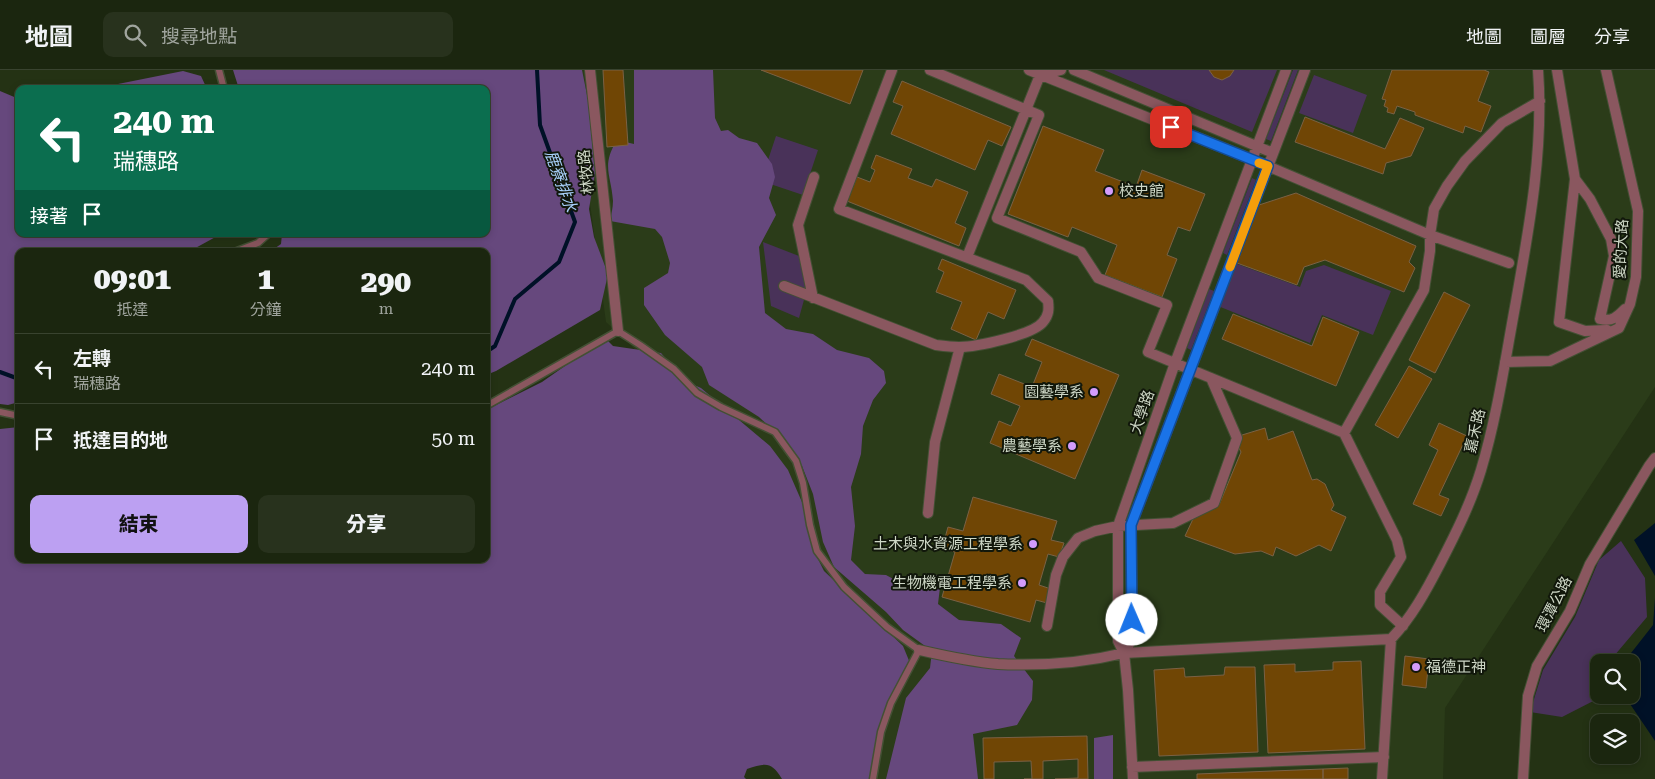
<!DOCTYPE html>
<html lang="zh-TW">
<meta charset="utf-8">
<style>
:root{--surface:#1b260f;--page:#28321d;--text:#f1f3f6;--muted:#a0a59e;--line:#39432f;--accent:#bca0f2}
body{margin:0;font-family:"Roboto Serif","Noto Sans TC",serif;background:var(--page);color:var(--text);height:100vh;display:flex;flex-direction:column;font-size:19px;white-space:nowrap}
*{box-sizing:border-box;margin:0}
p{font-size:16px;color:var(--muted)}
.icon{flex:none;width:28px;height:28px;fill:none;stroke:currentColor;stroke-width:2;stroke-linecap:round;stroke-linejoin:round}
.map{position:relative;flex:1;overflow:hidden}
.drawer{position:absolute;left:15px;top:178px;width:475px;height:315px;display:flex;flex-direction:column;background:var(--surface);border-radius:10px;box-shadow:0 2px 8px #0003,0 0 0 1px var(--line)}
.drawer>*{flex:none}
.top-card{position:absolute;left:15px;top:15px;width:475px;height:152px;border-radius:10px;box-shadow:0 2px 8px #0003,0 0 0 1px var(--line);background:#0b6e4f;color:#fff;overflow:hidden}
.controls{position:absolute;left:1590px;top:584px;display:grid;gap:10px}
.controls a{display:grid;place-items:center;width:50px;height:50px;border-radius:10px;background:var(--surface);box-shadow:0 2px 8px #0003,0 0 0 1px var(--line);font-size:25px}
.pin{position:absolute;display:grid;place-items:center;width:42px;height:42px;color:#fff;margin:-21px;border-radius:10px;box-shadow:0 2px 8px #0006}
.me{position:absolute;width:55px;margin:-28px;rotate:359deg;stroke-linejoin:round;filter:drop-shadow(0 0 4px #0008)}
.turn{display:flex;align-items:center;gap:18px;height:105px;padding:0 15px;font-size:22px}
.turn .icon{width:65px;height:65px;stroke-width:2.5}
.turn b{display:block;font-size:35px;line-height:42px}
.then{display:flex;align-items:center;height:48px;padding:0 15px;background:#0003;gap:10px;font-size:19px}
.eta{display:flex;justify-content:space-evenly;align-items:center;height:85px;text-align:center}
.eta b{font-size:30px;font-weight:800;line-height:35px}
.button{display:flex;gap:10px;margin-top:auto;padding:10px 15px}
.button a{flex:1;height:58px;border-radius:10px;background:var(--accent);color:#111;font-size:20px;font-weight:800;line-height:58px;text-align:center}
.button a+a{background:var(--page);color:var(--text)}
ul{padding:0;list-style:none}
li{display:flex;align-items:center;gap:15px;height:70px;padding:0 15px;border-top:1px solid var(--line)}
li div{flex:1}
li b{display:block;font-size:19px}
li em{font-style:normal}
header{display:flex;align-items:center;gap:30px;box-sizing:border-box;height:70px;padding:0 25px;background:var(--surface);border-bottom:1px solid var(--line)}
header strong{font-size:24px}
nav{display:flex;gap:28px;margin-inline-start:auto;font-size:18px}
.search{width:350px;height:45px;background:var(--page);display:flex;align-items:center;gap:12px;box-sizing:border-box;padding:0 18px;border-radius:10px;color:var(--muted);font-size:19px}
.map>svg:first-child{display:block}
.built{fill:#2b3c19}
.green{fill:#493259}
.forest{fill:#66487d}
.water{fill:#001127}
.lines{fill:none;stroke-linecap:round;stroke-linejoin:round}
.stream{stroke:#001127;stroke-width:4}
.building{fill:#704605;stroke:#7a6145}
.service-casing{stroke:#435034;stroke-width:9}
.minor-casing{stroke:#435034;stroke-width:12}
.tertiary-casing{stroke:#435034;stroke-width:12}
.service{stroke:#8a575f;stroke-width:6}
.minor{stroke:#8a575f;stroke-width:10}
.tertiary{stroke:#8a575f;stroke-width:10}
.route-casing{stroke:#114b97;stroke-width:12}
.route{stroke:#1a73e8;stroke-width:9}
.slow{stroke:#f59e0b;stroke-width:9}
.poi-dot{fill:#d39cfc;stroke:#11170b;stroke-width:2}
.labels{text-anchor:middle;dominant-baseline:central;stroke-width:4;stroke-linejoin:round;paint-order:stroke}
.street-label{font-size:15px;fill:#ced7c6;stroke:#11170b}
.poi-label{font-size:15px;fill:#ced7c6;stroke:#11170b;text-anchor:end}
.water-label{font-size:16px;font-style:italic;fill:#a7cff9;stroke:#11170b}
</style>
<header>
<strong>地圖</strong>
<div class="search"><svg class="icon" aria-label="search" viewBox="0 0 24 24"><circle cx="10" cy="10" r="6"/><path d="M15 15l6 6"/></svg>搜尋地點</div>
<nav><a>地圖</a><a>圖層</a><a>分享</a></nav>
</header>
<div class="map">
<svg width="1655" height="709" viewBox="0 0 1655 709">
<rect width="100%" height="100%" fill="#243214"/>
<path class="built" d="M572,0H1655V317L1445,638L1443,709H845L742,380L606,252Z"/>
<path class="green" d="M1104,0H1277L1252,62Z
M1293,0H1298L1271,71L1266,69Z
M1314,5L1367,25L1353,63L1299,43Z
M776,66L818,80L803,125L761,111Z
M1252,108L1256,110L1227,185L1223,183Z
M763,172L799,186L807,219L799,248L771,236Z
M1229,191L1300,217L1306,201L1324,195L1391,221L1373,265L1322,245L1310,273L1213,234Z
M1209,219L1214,221L1191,280L1187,278Z
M1621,471L1645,508L1647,547L1614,586L1613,592H1599V625H1605L1562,647L1530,642L1543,600L1575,547L1599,490Z"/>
<path class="forest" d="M233,0H582L588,30L595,103L589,139L594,167L608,204L600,240L496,301L486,305V181H271L281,174L282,164H486V19H239Z
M634,0H713L715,48L721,61L728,60L739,68L757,73L772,94L775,107L769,128L776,145L759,177L765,243L786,259L813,264L837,280L869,288L884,301L886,313L873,330L863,356L861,384L851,417L855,456L851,490L865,504L886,505L897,511L937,505L941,509L938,534L959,550L1001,554L1021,568L1014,586L1033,611L1032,630L1017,655L973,664L978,709H886L906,628L930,598L932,581L903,560L886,542L834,497L823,472L813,424L802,396L787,373L759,347L709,315L702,297L665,265L644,235V218L668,203L670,193L662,167L655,159L610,151C611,145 613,138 613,131C611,104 601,96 617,70L634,74Z
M183,1L201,6L207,19H93Z
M0,21L19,29V164H221L190,181H19V332L8,335L0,334Z
M605,268L613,276L661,283L685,311L701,318L770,376L788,400L805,439L814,481L824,501L903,576L910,593L890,629L874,704L869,709H782C771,691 766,693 747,699L744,707L746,709H0V359L19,357V489H486V340L542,312Z
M1113,665V709H1094V668Z"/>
<path class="water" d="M1655,453V506L1634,470Z
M1655,528V671L1624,625H1631V592H1624L1653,555Z"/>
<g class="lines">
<path class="stream" d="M486,282L495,276L515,229L559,192L575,152L540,55L537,0
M0,302L19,309"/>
</g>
<path class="building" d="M603,0H623L628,75L607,77Z
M761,0H863L850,34Z
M1209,0H1234L1230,6L1222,10L1214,7Z
M1392,0H1484L1489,2L1478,31L1491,36L1481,62L1465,56L1463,63L1415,45V42L1397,36L1394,44L1387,42L1388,38L1384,36L1386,30L1382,29Z
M902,11L1011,57L1002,76L988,70L975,100L891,64L903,36L893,32Z
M1305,47L1385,79L1400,48L1424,58L1411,86L1386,93L1383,104L1295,72Z
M1043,56L1104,80L1095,101L1136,117L1142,100L1205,124L1190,161L1178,157L1167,185L1177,189L1162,227L1105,205L1117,175L1072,157L1068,167L1008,144Z
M876,85L912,99L908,108L932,117L936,109L968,122L955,153L966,158L959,176L847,131L857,107L870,112L875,100L871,98Z
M1296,123L1416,176L1409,192L1415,198L1404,222L1325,190L1304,197L1297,215L1237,193L1259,135Z
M942,189L1016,220L1004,249L988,242L976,270L951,259L962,232L936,222L944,202L938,199Z
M1444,222L1470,235L1435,303L1409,290Z
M1233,244L1312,276L1323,247L1359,262L1336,316L1222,269Z
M1032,269L1119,305L1075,409L990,373L999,351L1011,356L1020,336L991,324L999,304L1032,317L1042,292L1025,285Z
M1409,296L1432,309L1398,368L1375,355Z
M1439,353L1467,366L1439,425L1449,429L1441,446L1413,434L1438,380L1429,375Z
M1265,358L1268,370L1293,361L1312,410L1317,409L1325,414L1334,435L1331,440L1346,447L1331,481L1319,475L1296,486L1276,477L1273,486L1261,481L1235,484L1185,466L1193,449L1219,435L1241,382L1239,378L1242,365Z
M973,427L1057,451L1051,470L1064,473L1059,487L1048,484L1039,515L1051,519L1047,533L1036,530L1030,552L942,527L955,482L942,479L948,457L963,461Z
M1405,586L1429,589L1426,618L1402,615Z
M1361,591L1365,679L1268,683L1264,595L1295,594V602L1333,600V592Z
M1225,597H1255L1258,682L1159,686L1154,600L1184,598L1185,607L1224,605Z
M1087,666L1088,709H1055L1078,708V689L1043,691V709H1024H1032L1031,691L994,692V709H984L983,668Z
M1348,698V709H1323V699Z
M1323,699V709H1197V704Z"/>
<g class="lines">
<defs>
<path id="service" d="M219,0L224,19
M237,181L258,173L268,164
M486,336L618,261L640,275L674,299L697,323L721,337L775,362L796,391L803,413L810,455L817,481L844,517L887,557L919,580L891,633L881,662L873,709
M0,342L19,346"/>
<path id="minor" d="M930,0L1039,45L997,148L1081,182L1098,208L1167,235L1148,282L1344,363L1424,220L1430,181V165L1434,139L1447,116L1465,91L1502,53L1540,31
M1029,0L1251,89L1430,165L1509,193
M1074,0L1273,83
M1557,0L1575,109L1559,252L1585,261L1607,260
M1575,109L1590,129L1611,169L1614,186L1600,249C1612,252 1617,247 1625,239
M967,187L1040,5L1061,0
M784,216L936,275C944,276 952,277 959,277C976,277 1033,265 1043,252C1049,245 1049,239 1048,231L1026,210L839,139L892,0
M813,228L798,155L814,107
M1505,292L1550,291L1619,258L1630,234L1636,207L1638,141L1606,0
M1344,363L1397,470L1401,487L1380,522V535L1403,556
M928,443L935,372L960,277
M1047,556L1056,505L1063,487L1078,468L1095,461L1118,456L1173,453L1214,433L1237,368L1211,308
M919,580C945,586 972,592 998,594C1040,596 1083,593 1124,583L1391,569
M1124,583L1132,569L1131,455L1305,0
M1132,697L1384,687
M1133,709L1128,620L1124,583L1118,571V456L1175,293L1286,0
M1382,709L1391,569C1412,547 1426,521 1440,494C1456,463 1471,433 1481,400C1497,347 1505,291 1515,237C1529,159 1544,79 1538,0"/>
<path id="tertiary" d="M590,0L618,261
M1523,709L1528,626L1537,596L1570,541L1590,494L1649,396L1655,388"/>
</defs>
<use href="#service" class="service-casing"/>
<use href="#minor" class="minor-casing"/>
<use href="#tertiary" class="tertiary-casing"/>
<use href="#service" class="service"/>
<use href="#minor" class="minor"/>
<use href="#tertiary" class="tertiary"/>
</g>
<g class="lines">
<defs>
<path id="route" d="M1132,550L1131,455L1268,96L1171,57"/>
</defs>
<use href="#route" class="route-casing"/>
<use href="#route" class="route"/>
<path class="slow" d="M1230,197L1268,96L1259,93"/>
</g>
<g class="poi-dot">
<circle cx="1109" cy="121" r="5"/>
<circle cx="1094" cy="322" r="5"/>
<circle cx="1072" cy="376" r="5"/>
<circle cx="1033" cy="474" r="5"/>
<circle cx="1022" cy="513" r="5"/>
<circle cx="1416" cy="597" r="5"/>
</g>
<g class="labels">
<g class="street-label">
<text transform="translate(586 102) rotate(-96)">林牧路</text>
<text transform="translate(1621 179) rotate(-87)">愛的大路</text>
<text transform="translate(1142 342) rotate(-71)">大學路</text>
<text transform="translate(1475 361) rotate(-77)">嘉禾路</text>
<text transform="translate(1554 534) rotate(-63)">環潭公路</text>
</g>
<g class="poi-label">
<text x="1119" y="121" text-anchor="start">校史館</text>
<text x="1084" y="322">園藝學系</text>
<text x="1062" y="376">農藝學系</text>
<text x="1023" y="474">土木與水資源工程學系</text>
<text x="1012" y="513">生物機電工程學系</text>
<text x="1426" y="597" text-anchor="start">福德正神</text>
</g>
<g class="water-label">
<text transform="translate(561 111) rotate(70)">鹿寮排水</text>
</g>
</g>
</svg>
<div class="controls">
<a><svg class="icon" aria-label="search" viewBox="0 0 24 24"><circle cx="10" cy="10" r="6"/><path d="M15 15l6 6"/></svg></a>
<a><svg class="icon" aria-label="layers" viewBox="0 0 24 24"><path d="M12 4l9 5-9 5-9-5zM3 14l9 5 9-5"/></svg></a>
</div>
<div class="pin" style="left:1171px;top:57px;background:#d93025"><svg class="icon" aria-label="arrive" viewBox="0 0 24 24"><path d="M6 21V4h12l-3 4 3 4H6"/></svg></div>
<svg class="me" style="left:1132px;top:550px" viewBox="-20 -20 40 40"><circle r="19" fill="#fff"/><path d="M0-13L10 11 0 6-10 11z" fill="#1a73e8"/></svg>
<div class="top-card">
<div class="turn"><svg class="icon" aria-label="left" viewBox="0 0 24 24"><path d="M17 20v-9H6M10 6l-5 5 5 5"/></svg><div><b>240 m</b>瑞穗路</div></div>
<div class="then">接著<svg class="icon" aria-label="arrive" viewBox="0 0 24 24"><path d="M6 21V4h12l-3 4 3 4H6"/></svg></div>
</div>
<section class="drawer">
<div class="eta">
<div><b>09:01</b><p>抵達</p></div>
<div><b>1</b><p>分鐘</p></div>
<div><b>290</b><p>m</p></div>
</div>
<ul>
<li><svg class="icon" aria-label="left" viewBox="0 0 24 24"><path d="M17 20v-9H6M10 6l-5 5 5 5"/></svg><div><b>左轉</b><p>瑞穗路</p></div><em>240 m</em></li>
<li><svg class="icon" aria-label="arrive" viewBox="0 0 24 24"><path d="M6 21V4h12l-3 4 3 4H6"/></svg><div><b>抵達目的地</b></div><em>50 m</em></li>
</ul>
<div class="button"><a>結束</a><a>分享</a></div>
</section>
</div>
